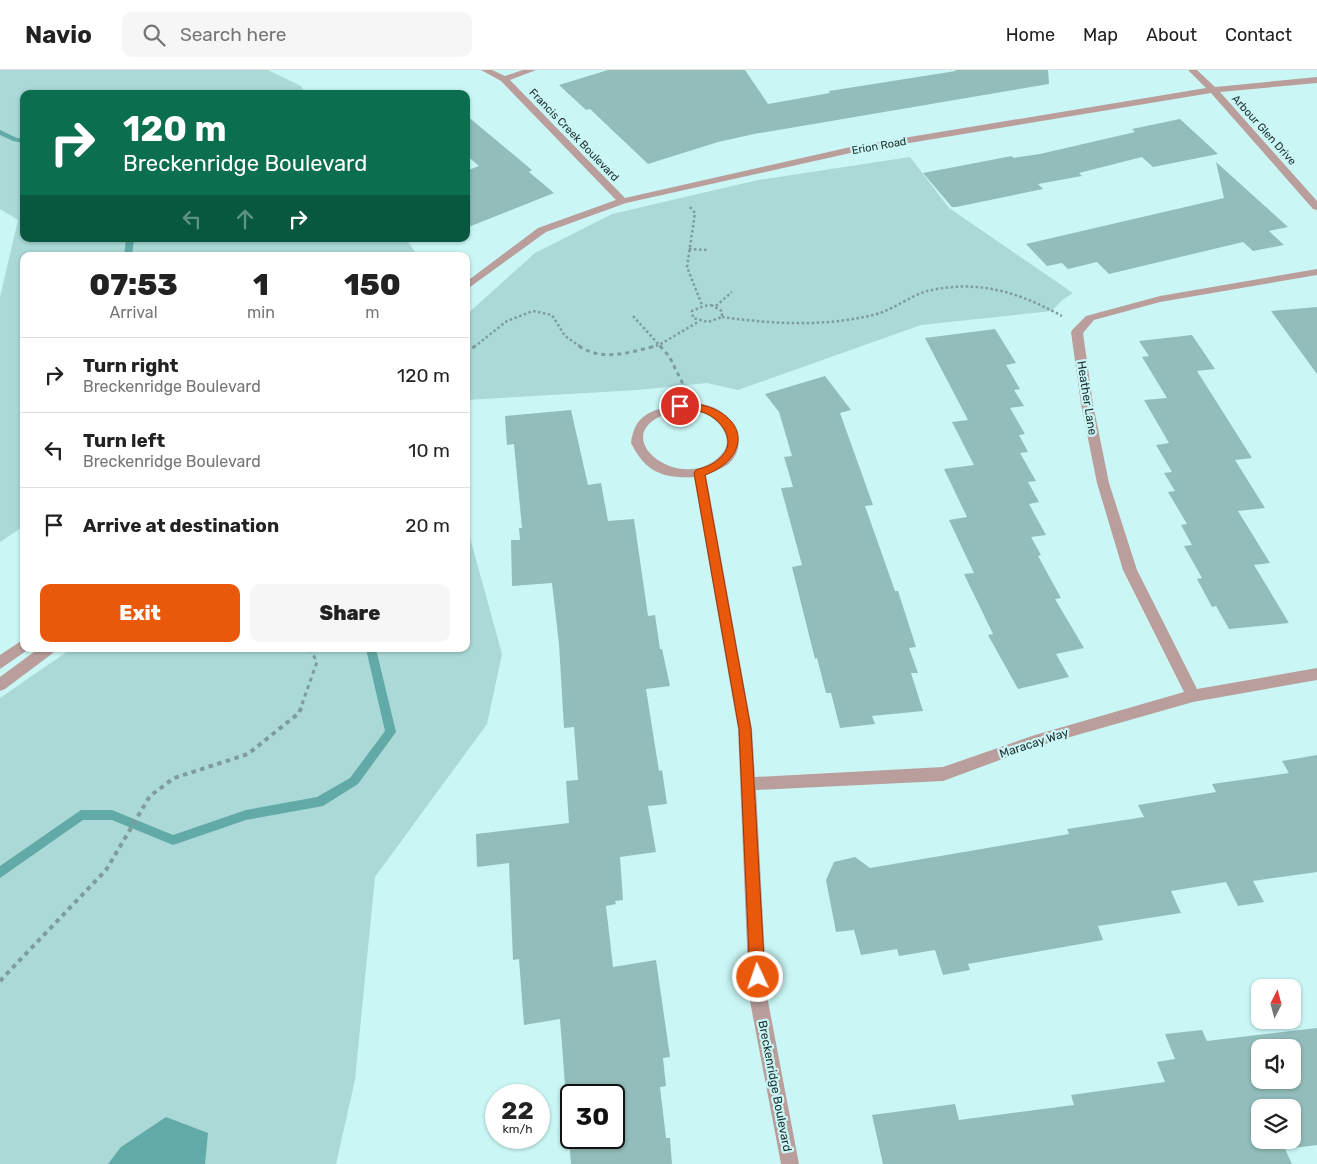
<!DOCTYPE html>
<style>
:root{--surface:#fff;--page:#f6f6f6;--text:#222;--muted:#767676;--line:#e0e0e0;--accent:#ea580c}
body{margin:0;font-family:Rubik,sans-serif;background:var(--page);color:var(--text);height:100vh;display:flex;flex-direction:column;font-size:19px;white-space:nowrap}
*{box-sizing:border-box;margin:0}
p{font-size:16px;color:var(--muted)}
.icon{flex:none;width:28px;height:28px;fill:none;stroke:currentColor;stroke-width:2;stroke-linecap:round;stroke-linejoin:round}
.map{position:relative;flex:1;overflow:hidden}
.panel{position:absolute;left:20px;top:182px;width:450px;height:400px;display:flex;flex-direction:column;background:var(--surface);border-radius:10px;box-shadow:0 1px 4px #0004}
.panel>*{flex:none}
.banner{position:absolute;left:20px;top:20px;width:450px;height:152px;border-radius:10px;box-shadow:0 1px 4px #0004;background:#0b6e4f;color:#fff;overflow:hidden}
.needle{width:32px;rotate:6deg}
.fabs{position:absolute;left:1251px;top:909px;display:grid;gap:10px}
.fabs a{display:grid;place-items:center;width:50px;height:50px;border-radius:10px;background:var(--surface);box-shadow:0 1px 4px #0004;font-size:25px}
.speed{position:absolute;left:485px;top:1014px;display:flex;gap:10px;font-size:25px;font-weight:700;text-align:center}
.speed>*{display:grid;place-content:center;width:65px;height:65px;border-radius:50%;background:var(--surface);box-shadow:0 1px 4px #0004;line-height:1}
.speed small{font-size:12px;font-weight:400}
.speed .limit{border:2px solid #111;border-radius:8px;background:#fff;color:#111}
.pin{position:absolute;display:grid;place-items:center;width:42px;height:42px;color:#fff;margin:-21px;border:2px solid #fff;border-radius:50%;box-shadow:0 1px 5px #0007}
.me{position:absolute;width:55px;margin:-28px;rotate:357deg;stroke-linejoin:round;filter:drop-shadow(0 0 4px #0008)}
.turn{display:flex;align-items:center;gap:18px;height:105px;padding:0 20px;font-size:22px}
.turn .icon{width:65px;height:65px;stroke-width:2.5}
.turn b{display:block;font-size:35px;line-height:42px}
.lanes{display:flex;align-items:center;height:48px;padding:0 20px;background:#0003;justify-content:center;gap:25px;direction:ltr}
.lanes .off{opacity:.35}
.eta{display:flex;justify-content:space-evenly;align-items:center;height:85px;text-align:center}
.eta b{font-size:30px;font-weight:800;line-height:35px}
.button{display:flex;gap:10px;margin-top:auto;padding:10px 20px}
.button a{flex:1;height:58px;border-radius:10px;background:var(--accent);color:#fff;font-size:20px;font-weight:800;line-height:58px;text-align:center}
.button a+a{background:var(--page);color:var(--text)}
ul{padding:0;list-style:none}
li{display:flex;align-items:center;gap:15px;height:75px;padding:0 20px;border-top:1px solid var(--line)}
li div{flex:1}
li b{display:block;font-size:19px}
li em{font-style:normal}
header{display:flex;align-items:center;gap:30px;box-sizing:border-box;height:70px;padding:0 25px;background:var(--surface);border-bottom:1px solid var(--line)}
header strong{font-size:24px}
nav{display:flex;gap:28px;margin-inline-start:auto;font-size:18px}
.search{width:350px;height:45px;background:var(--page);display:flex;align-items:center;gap:12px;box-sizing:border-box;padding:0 18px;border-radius:10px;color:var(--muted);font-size:19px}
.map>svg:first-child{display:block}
.green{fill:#aad9d7}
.water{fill:#62aaa7}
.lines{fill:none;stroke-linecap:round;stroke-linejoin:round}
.stream{fill:#62aaa7;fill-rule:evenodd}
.building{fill:#92bdba;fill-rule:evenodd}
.path-far2{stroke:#7d9d9c;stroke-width:2.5;stroke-dasharray:2.5 2.5;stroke-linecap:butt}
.path-far1{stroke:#7d9d9c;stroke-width:3;stroke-dasharray:4 4;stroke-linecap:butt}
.path{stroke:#7d9d9c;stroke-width:4;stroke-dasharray:4.5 4.5;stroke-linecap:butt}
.minor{fill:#b99e9c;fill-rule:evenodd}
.route{fill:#ea580c;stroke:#983908}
.labels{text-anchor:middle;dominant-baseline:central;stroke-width:4.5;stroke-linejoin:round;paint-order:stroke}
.far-street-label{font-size:11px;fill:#1c2d2c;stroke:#caf7f5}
.street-label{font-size:12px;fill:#1c2d2c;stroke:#caf7f5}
</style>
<header>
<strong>Navio</strong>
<div class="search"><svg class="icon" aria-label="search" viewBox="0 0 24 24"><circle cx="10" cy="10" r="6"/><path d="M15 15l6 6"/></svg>Search here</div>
<nav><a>Home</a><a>Map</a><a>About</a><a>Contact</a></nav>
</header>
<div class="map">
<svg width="1317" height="1094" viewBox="0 0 1317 1094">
<rect width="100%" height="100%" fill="#caf7f5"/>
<path class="green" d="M0,0H268L301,16L306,24H24V169H406L418,186H24V456L0,472V227L18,150L0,139Z
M910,87L949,138L1073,223L1061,231L1052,241L921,255L738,320L707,313L638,320L466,330V245L535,183L612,144L758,110Z
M466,453L502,584L487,654L375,807L355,1010L336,1094H0V628L71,579H466Z"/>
<path class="water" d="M166,1047L208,1063L205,1094H108L121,1077Z"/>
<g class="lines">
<path class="stream" d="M0,60L17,68L24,69V73L13,71L0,65Z
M126,169H134L132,186H124Z
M366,579H376L396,662L358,714L323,736L246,750L173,775L112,750H83L0,808V796L81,740H112L173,765L246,740L317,727L350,708L385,661Z"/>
</g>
<path class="building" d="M608,0H745L768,34L830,23L829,21L956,1L955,0H1048L1049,14L754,64L718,72L648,94L590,39L586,40L559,15Z
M466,45L532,100L529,102L554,123L466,158V101L479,96L466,85Z
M1180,49L1218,84L1153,97L1142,87L1079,103L1082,106L1038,114L1043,119L956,137H952L923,103L1012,86L1013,88L1040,84L1135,62L1132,59Z
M1216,92L1288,157L1269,161L1284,175L1253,181L1243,172L1109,204L1097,192L1068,199L1062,193L1047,196L1026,174L1224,128Z
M1317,237V304L1271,241Z
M995,259L1016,293L1006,295L1020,319L1014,320L1024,336L1010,338L1025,364L1019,365L1028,382L1020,383L1036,411L1028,412L1039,432L1029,434L1046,465L1031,467L1041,485L1038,486L1061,528L1055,529L1084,578L1056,584L1069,607L1018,619L988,565L993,564L964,504L974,503L949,450L967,447L944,399L974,395L952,352L968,350L925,268Z
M1192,265L1215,299L1197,301L1252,388L1235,390L1265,438L1238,441L1270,493L1254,495L1289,553L1229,559L1216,536L1212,537L1197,509L1202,508L1184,476L1192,475L1181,455L1187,454L1168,422L1175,421L1164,403L1172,402L1156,375L1169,373L1144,330L1167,328L1142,287L1149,286L1139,271Z
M825,306L851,340L840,343L873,435L865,436L895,521H898L916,577L909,578L918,603H911L923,641L872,646L875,654L840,658L831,623H826L817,588L815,589L792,497L802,495L781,418L793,417L784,387L792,386L779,342L765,324Z
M571,340L588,415L601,413L608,451L634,449L648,546L655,545L660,579H662L670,616L646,619L659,701L662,700L667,734L648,736L656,782L620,787L623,830L615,831L616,834L606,836L613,897L656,890L670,987L663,988L666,1016L660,1017L666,1068H670L672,1094H571L560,949L524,955L519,889L513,890L509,793L477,797L476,764L569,753L566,711L578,710L574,657L564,658L559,574L552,513L512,516L511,470H520L519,458H522L514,374L507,375L505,346ZM571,1025H614V1068H571Z
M1317,685V802L1253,811L1264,832L1238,836L1226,812L1171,821L1181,843L1098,856L1103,870L968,894L970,900L943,905L935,880L899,886L897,879L861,885L854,860L836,862L826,810L834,792L855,787L870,798L1069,764L1067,759L1144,747L1138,735L1216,722L1212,714L1289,703L1282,691Z
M1317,958V1075L1285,1079L1292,1094H883L872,1045L955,1034L959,1050L1074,1035L1071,1025L1165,1012L1157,992L1175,989L1165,964L1202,960L1207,971ZM1260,978H1292V1010H1260ZM1260,1038H1292V1070H1260Z"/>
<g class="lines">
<path class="path-far2" d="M690,137L695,143L687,197L702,235
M689,179L708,180
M711,235L722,241V247L708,252L693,248L692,241L704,236Z
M716,236L732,222
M633,246L661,277
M722,247C772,254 823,257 873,245C891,241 907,228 924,222C930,220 937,219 943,218C988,212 1023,225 1062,246
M474,277L507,251L533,241L552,245L565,266L581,277
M651,277L659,275L698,252"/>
<path class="path-far1" d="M579,276C602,292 631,282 656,276
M660,276L669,286L684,316
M466,283L475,276
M302,634L317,592L310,579"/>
<path class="path" d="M0,911L106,800L150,726L174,708L248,684L299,643L303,633"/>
<path class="minor" d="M481,0H492L505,6L523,0H536L510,10L625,128L855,76L1206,18L1188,0H1197L1215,17L1317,7V13L1220,22L1317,131V140L1313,139L1211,23L855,82L626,133L546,162L466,220V212L538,158L616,130L501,11Z
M1317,199V205L1160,232L1094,250L1083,263L1093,334L1109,413L1137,500L1197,619L1317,598V610L1193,632L1035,677L943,711L756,720L767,926L799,1094H781L749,926L738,659L694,407C662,409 645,401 631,373C634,352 642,344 662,338C680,332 697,330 715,338C736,348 749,378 727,395C721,399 712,402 706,405L752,659L755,707L943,697L1035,665L1184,622L1123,500L1097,413L1081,334L1071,262L1073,259L1086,246L1160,226ZM681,340C688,340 696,340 704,343C719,349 736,370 721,385C683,425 611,371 659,347C665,344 674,342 681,340Z
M24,569V579H29L0,599V585Z
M38,579H55L53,583L5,619L0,621V607Z"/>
</g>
<path class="route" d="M680,333C691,333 703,334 714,339C753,357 741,392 705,405L751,659L765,907L762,912L758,914L753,912L750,907L739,659L694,403L696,400C705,397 713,395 720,388C737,373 724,352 707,344C697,339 687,341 676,338L675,336Z"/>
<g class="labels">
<g class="far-street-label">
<text transform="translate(1264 60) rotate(48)">Arbour Glen Drive</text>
<text transform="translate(574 65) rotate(46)">Francis Creek Boulevard</text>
<text transform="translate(879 76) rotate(-10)">Erion Road</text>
</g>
<g class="street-label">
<text transform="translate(1087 328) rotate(81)">Heather Lane</text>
<text transform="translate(1034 673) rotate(-18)">Maracay Way</text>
<text transform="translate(775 1016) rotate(79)">Breckenridge Boulevard</text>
</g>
</g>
</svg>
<div class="fabs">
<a><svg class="needle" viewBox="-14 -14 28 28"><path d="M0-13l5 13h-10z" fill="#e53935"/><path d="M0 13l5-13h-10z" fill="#767676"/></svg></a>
<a><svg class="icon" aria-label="sound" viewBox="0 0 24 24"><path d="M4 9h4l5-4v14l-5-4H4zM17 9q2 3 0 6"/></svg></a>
<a><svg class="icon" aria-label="layers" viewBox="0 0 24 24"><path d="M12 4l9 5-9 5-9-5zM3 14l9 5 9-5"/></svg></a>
</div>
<div class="speed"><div>22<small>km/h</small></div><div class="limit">30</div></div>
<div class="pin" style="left:680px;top:336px;background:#d93025"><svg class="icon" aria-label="arrive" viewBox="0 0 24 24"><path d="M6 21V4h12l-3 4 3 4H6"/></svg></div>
<svg class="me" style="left:758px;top:907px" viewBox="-20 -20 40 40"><circle r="17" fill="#ea580c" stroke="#fff" stroke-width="3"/><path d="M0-11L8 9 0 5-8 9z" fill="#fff"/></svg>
<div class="banner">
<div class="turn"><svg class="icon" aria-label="right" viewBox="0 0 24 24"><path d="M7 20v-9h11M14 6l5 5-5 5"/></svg><div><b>120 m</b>Breckenridge Boulevard</div></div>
<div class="lanes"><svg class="icon off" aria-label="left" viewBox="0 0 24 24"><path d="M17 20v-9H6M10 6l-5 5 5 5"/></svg><svg class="icon off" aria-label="ahead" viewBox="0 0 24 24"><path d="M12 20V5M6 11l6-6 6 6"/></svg><svg class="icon" aria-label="right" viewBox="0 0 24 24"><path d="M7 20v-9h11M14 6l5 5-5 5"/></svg></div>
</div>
<section class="panel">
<div class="eta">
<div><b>07:53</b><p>Arrival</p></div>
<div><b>1</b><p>min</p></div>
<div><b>150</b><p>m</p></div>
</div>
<ul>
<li><svg class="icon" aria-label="right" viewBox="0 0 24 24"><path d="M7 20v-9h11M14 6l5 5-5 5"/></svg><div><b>Turn right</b><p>Breckenridge Boulevard</p></div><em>120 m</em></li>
<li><svg class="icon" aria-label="left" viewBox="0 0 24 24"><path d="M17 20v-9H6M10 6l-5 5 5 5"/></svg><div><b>Turn left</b><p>Breckenridge Boulevard</p></div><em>10 m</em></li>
<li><svg class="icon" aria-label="arrive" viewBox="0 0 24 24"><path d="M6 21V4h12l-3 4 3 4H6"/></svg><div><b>Arrive at destination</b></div><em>20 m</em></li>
</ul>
<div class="button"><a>Exit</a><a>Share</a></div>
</section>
</div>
